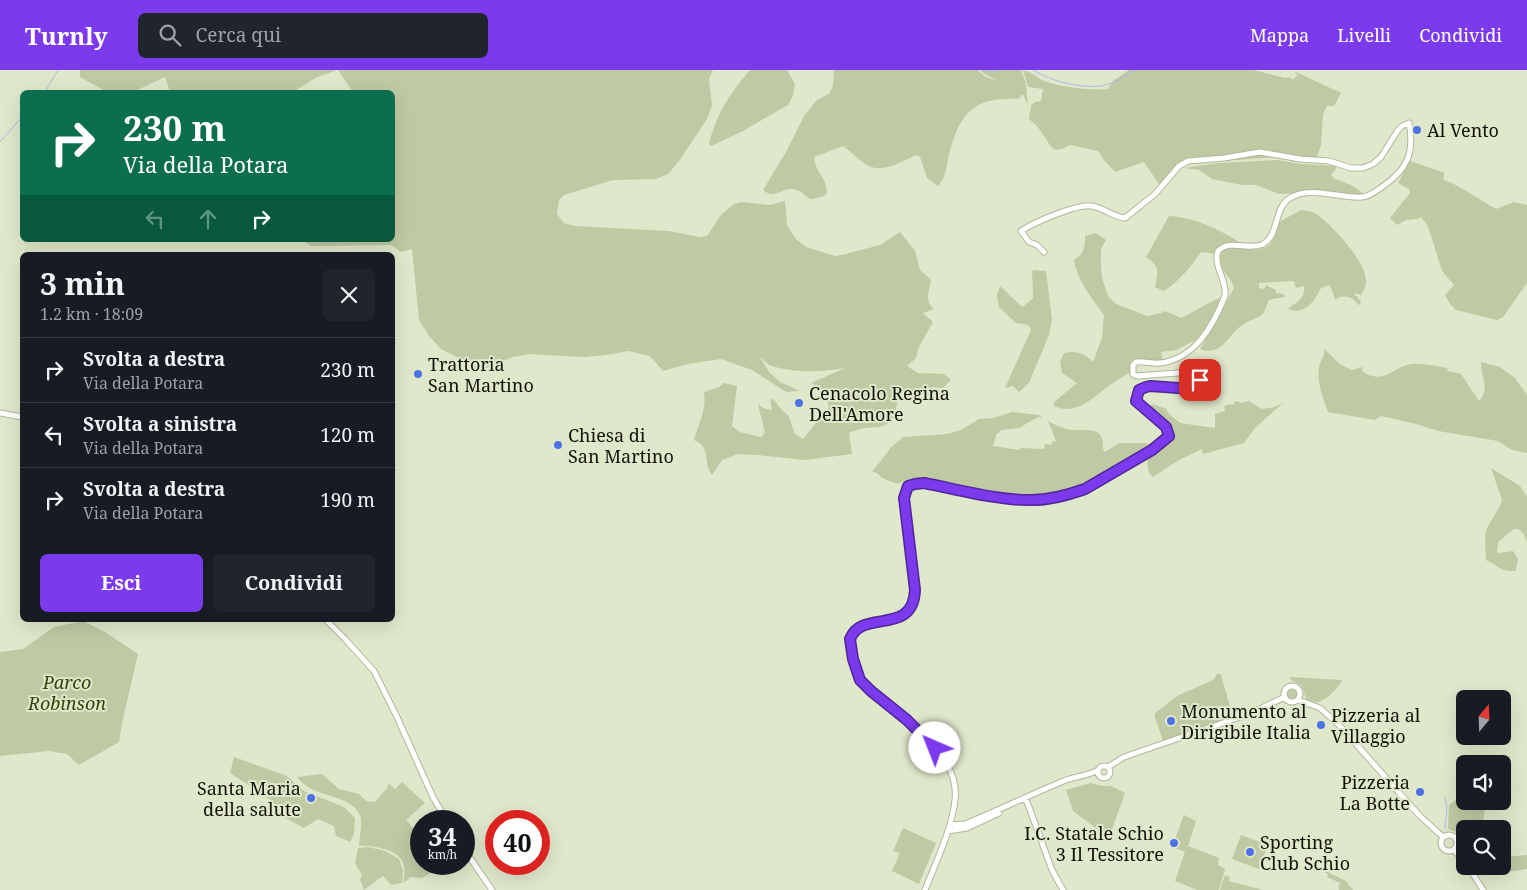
<!DOCTYPE html>
<html lang="it">
<meta charset="utf-8">
<style>
:root{--surface:#171b24;--page:#20242c;--text:#f1f3f6;--muted:#9ea1a6;--line:#363941;--accent:#7c3aed}
body{margin:0;font-family:"Noto Serif",serif;background:var(--page);color:var(--text);height:100vh;display:flex;flex-direction:column;font-size:19px;white-space:nowrap}
*{box-sizing:border-box;margin:0}
p{font-size:16px;color:var(--muted)}
.icon{flex:none;width:28px;height:28px;fill:none;stroke:currentColor;stroke-width:2;stroke-linecap:round;stroke-linejoin:round}
.map{position:relative;flex:1;overflow:hidden}
.sheet{position:absolute;left:20px;top:182px;width:375px;height:370px;display:flex;flex-direction:column;background:var(--surface);border-radius:8px;box-shadow:0 5px 20px #0002}
.sheet>*{flex:none}
.banner{position:absolute;left:20px;top:20px;width:375px;height:152px;border-radius:8px;box-shadow:0 5px 20px #0002;background:#0b6e4f;color:#fff;overflow:hidden}
.needle{width:32px;rotate:19deg}
.tools{position:absolute;left:1456px;top:620px;display:grid;gap:10px}
.tools a{display:grid;place-items:center;width:55px;height:55px;border-radius:8px;background:var(--surface);box-shadow:0 5px 20px #0002;font-size:25px}
.speed{position:absolute;left:410px;top:740px;display:flex;gap:10px;font-size:25px;font-weight:700;text-align:center}
.speed>*{display:grid;place-content:center;width:65px;height:65px;border-radius:50%;background:var(--surface);box-shadow:0 5px 20px #0002;line-height:1}
.speed small{font-size:12px;font-weight:400}
.speed .limit{border:8px solid #d22;background:#fff;color:#111}
.pin{position:absolute;display:grid;place-items:center;width:42px;height:42px;color:#fff;margin:-21px;border-radius:10px;box-shadow:0 2px 8px #0006}
.me{position:absolute;width:55px;margin:-28px;rotate:316deg;stroke-linejoin:round;filter:drop-shadow(0 0 4px #0008)}
.turn{display:flex;align-items:center;gap:18px;height:105px;padding:0 20px;font-size:22px}
.turn .icon{width:65px;height:65px;stroke-width:2.5}
.turn b{display:block;font-size:35px;line-height:42px}
.lanes{display:flex;align-items:center;height:48px;padding:0 20px;background:#0003;justify-content:center;gap:25px;direction:ltr}
.lanes .off{opacity:.35}
.round{display:grid;place-items:center;flex:none;width:52px;height:52px;border-radius:8px;background:var(--page)}
.overview{display:flex;align-items:center;justify-content:space-between;height:85px;padding:0 20px}
h1{font-size:30px;font-weight:700;line-height:38px}
.primary-button{display:flex;gap:10px;margin-top:auto;padding:10px 20px}
.primary-button a{flex:1;height:58px;border-radius:8px;background:var(--accent);color:#fff;font-size:20px;font-weight:700;line-height:58px;text-align:center}
.primary-button a+a{background:var(--page);color:var(--text)}
ul{padding:0;list-style:none}
li{display:flex;align-items:center;gap:15px;height:65px;padding:0 20px;border-top:1px solid var(--line)}
li div{flex:1}
li b{display:block;font-size:19px}
li em{font-style:normal}
header{display:flex;align-items:center;gap:30px;box-sizing:border-box;height:70px;padding:0 25px;background:var(--accent);color:#fff}
header strong{font-size:24px}
nav{display:flex;gap:28px;margin-inline-start:auto;font-size:18px}
.search{width:350px;height:45px;background:var(--page);display:flex;align-items:center;gap:12px;box-sizing:border-box;padding:0 18px;border-radius:8px;color:var(--muted);font-size:19px}
.map>svg:first-child{display:block}
.green{fill:#bfc9a3}
.lines{fill:none;stroke-linecap:round;stroke-linejoin:round}
.stream{stroke:#aabbe6;stroke-width:1}
.minor-casing{stroke:#b0b89b;stroke-width:7}
.minor{stroke:#fff;stroke-width:5}
.route-casing{stroke:#51269a;stroke-width:12}
.route{stroke:#7c3aed;stroke-width:9}
.poi-dot{fill:#4e72e6;stroke:#e0e8cb;stroke-width:2}
.labels{text-anchor:middle;dominant-baseline:central;stroke-width:4;stroke-linejoin:round;paint-order:stroke}
.poi-label{font-size:18px;fill:#111309;stroke:#e0e8cb;text-anchor:start}
.park-label{font-size:18px;font-style:italic;fill:#37410b;stroke:#e0e8cb}
</style>
<header>
<strong>Turnly</strong>
<div class="search"><svg class="icon" aria-label="search" viewBox="0 0 24 24"><circle cx="10" cy="10" r="6"/><path d="M15 15l6 6"/></svg>Cerca qui</div>
<nav><a>Mappa</a><a>Livelli</a><a>Condividi</a></nav>
</header>
<div class="map">
<svg width="1527" height="820" viewBox="0 0 1527 820">
<rect width="100%" height="100%" fill="#e0e8cb"/>
<path class="green" d="M80,0H337L315,8L293,22H246L238,21L237,22H170L165,7L133,22H107L80,7Z
M338,0H713L709,9L712,36L707,49L679,91L668,104L656,109L613,110L564,125L559,130L557,144L564,153L575,156L669,161L700,167L707,166L721,145L734,134L741,132L770,135L785,131L787,155L795,168L806,177L835,186L842,185L880,175L900,162L915,181L920,200L931,210C929,222 924,230 934,239L923,243L933,252L919,277L916,288L907,296L918,303L944,304L951,310L943,318C931,316 906,319 899,330C894,339 897,349 887,354C880,358 872,357 864,358C859,359 854,361 849,363L852,384L805,390L757,385L738,384L722,390L712,405C702,391 712,377 694,370C698,354 707,340 704,322L719,317L724,313L737,316L732,356L740,362L761,367L765,363L758,334L763,338L772,340L770,328L774,330L782,340L788,345L795,364L803,369L829,337L824,320L811,313L845,298C822,302 794,303 772,296C767,295 764,289 760,287L769,302L780,312L800,321L786,322L752,300L721,289L688,294L663,301L650,286L629,281L606,285L584,287L529,284L513,287L484,299H475L468,296L465,291L441,279L430,267L419,250L412,179L401,182L391,175L311,176L303,171L296,170H392V22H353Z
M750,0H787L795,14L793,26L788,35L743,61L711,76L709,74C717,42 729,25 750,0Z
M834,0H978C993,19 1012,0 1023,24L1018,29C973,27 960,43 949,84C945,99 948,104 938,116L927,108L920,87L916,85C903,91 884,103 869,96C860,92 852,82 843,76L814,87C814,101 830,111 826,125C802,135 810,122 793,119C781,118 774,130 763,120L786,82L804,46L816,31L830,23L833,15Z
M980,0H1021L1026,14L1028,37C1017,0 1002,20 980,0Z
M1023,0C1031,1 1037,8 1044,11C1064,18 1087,20 1108,19L1113,11L1129,0H1254L1285,8L1290,7L1292,10L1298,5L1294,1L1341,23L1334,36H1327L1323,44L1321,75L1315,92L1277,87L1237,90L1218,91L1210,89L1180,96L1161,117L1144,92L1115,102L1104,90L1098,81L1070,75C1064,78 1059,82 1052,78L1037,56L1029,49L1031,35L1035,32L1041,31L1043,19L1028,17Z
M1277,90L1302,94L1336,96V99L1331,105L1333,108L1351,115L1363,123L1362,125L1309,120L1301,123L1279,124L1256,115H1242L1212,109L1199,100L1184,98L1218,93Z
M1410,91L1445,103L1443,109C1460,116 1479,129 1496,139L1514,132L1527,135V213L1503,247L1497,250L1456,240L1450,234L1445,225L1454,215L1442,201L1428,156L1421,147L1417,149L1406,150L1397,155L1390,148L1410,123L1409,119L1398,113Z
M1301,140L1313,142L1318,145C1333,157 1369,193 1366,215C1365,218 1362,222 1361,225L1355,223V226H1358L1357,229L1361,230L1360,234L1358,235C1353,226 1343,224 1335,230L1332,220L1329,215L1321,218C1315,231 1304,246 1288,239C1297,231 1305,230 1304,216L1296,218L1294,211L1259,213V218L1264,219L1266,215L1276,220V223L1284,224L1285,227L1272,229L1268,231C1263,251 1258,245 1244,254C1227,264 1224,287 1200,279L1234,218C1231,205 1219,202 1219,186C1221,184 1222,181 1225,180C1236,172 1258,187 1270,174C1275,168 1277,158 1279,152Z
M1169,146C1194,147 1221,160 1242,174L1230,175L1216,184L1201,182C1191,197 1179,211 1164,221L1155,217C1158,201 1161,197 1146,187Z
M1096,163L1106,170L1101,179V196L1102,208L1108,226L1116,234L1147,246L1161,243L1165,241L1181,248C1197,241 1209,231 1225,226L1197,278L1194,271L1176,280L1161,282L1163,292L1132,294L1131,302C1124,306 1117,310 1110,315C1094,327 1076,346 1054,336V332L1077,313L1062,303L1060,292L1064,283C1076,280 1085,283 1093,292L1102,268L1104,245C1092,229 1077,210 1074,190C1084,184 1085,177 1085,166Z
M1035,200L1046,201L1052,250L1049,265L1029,313L1019,322L1013,316L1005,318L1031,260L1028,255L1016,253L999,237L997,226L1000,216L1021,236L1023,237L1033,228L1032,201Z
M1324,279L1341,295L1352,300L1363,297L1362,301C1385,316 1392,297 1411,294C1423,293 1435,296 1447,298L1448,301L1461,304L1479,331C1491,318 1480,307 1481,292L1500,297L1515,308L1527,325V383L1512,380L1498,371L1438,361L1416,354L1381,346L1375,350L1328,342C1323,329 1315,307 1320,294C1322,287 1325,286 1324,279Z
M1235,331L1242,333L1249,331L1262,339L1275,337L1284,332L1255,358L1244,373L1203,384L1202,379L1179,390L1153,407C1146,401 1149,397 1147,389L1170,370C1175,357 1157,348 1148,341L1152,334L1167,339V342L1180,353L1215,358V344L1225,341L1224,336L1229,334L1234,335Z
M1012,342L1040,345L1042,347H1038L1019,358L1001,360L999,363H997L993,376L1019,380L1021,378L1044,379L1045,374L1051,375L1053,371H1056L1048,351C1053,354 1060,357 1066,359C1083,363 1105,352 1103,379L1105,382L1119,373H1144L1154,375L1100,410L1058,427L1019,428L925,411L911,413L903,411L898,414L882,408L877,403L872,402L887,383L890,378L903,367L947,364L961,360L979,349L993,348Z
M1491,398L1520,416L1527,427V472L1523,463L1518,459H1514L1498,472L1497,482L1499,483L1513,481L1518,489L1516,500L1514,501C1498,501 1498,495 1486,490L1485,465L1487,458L1501,434L1502,430Z
M83,551L105,562L138,584L122,653L119,672L79,695L67,684L49,681L0,686V582L23,579L54,557Z
M1218,603L1221,605L1233,647L1163,671L1154,644L1177,626L1213,610Z
M1290,607L1342,610C1340,616 1326,631 1318,632C1314,632 1310,631 1306,629L1302,616L1291,610Z
M1286.5 624a5.5 5.5 0 1 1 11 0a5.5 5.5 0 1 1-11 0Z
M234,687L287,706L304,721L344,737L355,748L354,764L350,772L336,766L334,756L318,749L304,758L284,747L271,730L230,703Z
M322,704L339,719L359,724L366,731L375,732L387,718L389,713L395,719L402,712L425,733L406,750L414,759L421,760V794H430L433,802L421,808L411,807L403,813C404,805 406,796 401,789C393,779 371,775 359,776C359,768 363,752 360,745C352,729 330,727 316,721C308,718 302,713 297,707Z
M1091,713L1102,716H1111L1125,723L1109,768L1073,741L1066,720Z
M1465,729V731L1486,732L1482,759H1465V783C1460,777 1463,770 1459,763L1448,759L1449,735L1454,731Z
M1184,745L1196,751L1188,776L1219,788L1218,795L1225,799L1219,820H1197L1175,811L1185,782L1172,777Z
M903,758L936,773L919,814L892,801L900,783L893,781Z
M1241,765L1268,775L1259,799L1232,789Z
M368,777L385,781L399,789L403,801L402,813L391,815L383,806L364,820L360,810L362,805L355,793L358,778Z
M1527,785V799L1506,802L1505,787Z
M1312,794L1346,811L1353,820H1340L1338,819L1340,813L1327,807L1328,804L1316,798H1310Z
M1225,805L1230,807L1229,811L1263,820H1220Z"/>
<g class="lines">
<path class="stream" d="M1033,0C1053,12 1078,18 1101,16C1113,14 1125,6 1136,0
M983,2L999,0
M45,22L58,0
M0,72L22,47
M1445,728L1447,737L1445,759"/>
<defs>
<path id="minor" d="M0,343L22,347
M326,550L345,569L374,601L397,647L433,727L447,751
M1284 624a8 8 0 1 1 16 0a8 8 0 1 1-16 0Z
M1298,630L1320,638L1339,655L1420,746L1443,767
M1098 702a6 6 0 1 1 12 0a6 6 0 1 1-12 0Z
M1108,697L1124,687L1249,644L1285,627
M1025,728L1029,737L1052,800L1063,820
M951,755L965,754C999,740 1032,724 1066,710C1074,707 1095,704 1099,699
M948,761L967,758L999,743
M1441 773a8 8 0 1 1 16 0a8 8 0 1 1-16 0Z
M464,779L492,820
M1454,780L1465,793
M1468,796L1483,820
M925,820C936,792 952,759 955,730C960,691 918,659 891,637C880,629 867,621 860,609C853,598 852,582 850,569C862,538 913,567 915,520L904,428L907,419L915,414L920,413C955,417 990,428 1025,430C1077,433 1125,396 1166,370C1170,365 1169,362 1166,357L1136,331L1139,320L1145,317L1150,316L1192,319L1199,315L1200,307L1192,302L1136,306L1133,304V295L1136,292C1144,291 1152,294 1160,293C1195,289 1213,256 1225,226C1227,209 1213,197 1218,181C1230,169 1247,180 1261,175C1280,167 1273,138 1290,128C1311,115 1339,129 1362,127C1369,127 1376,121 1382,117C1407,100 1415,83 1409,53L1402,56L1398,60L1381,87L1373,94L1363,98H1351L1329,91L1300,89L1260,82L1224,88L1188,91L1179,96L1155,124L1125,148C1113,147 1104,138 1092,136C1078,133 1033,153 1021,161L1029,172L1037,175L1044,182"/>
</defs>
<use href="#minor" class="minor-casing"/>
<use href="#minor" class="minor"/>
</g>
<g class="lines">
<defs>
<path id="route" d="M935,678L907,650L871,621L860,610L853,589L850,569C862,538 913,567 915,520L904,428L908,416L915,414L924,413C956,419 1000,431 1032,430C1050,430 1068,425 1085,419L1152,380L1169,366L1166,357L1136,331L1139,320L1146,317L1150,316L1192,319L1199,316L1200,310"/>
</defs>
<use href="#route" class="route-casing"/>
<use href="#route" class="route"/>
</g>
<g class="poi-dot">
<circle cx="1417" cy="60" r="5"/>
<circle cx="418" cy="304" r="5"/>
<circle cx="799" cy="333" r="5"/>
<circle cx="558" cy="375" r="5"/>
<circle cx="1171" cy="651" r="5"/>
<circle cx="1321" cy="655" r="5"/>
<circle cx="1420" cy="722" r="5"/>
<circle cx="311" cy="728" r="5"/>
<circle cx="1174" cy="773" r="5"/>
<circle cx="1250" cy="782" r="5"/>
</g>
<g class="labels">
<g class="poi-label">
<text x="1427" y="60">Al Vento</text>
<text x="428" y="294">Trattoria<tspan x="428" dy="21">San Martino</tspan></text>
<text x="809" y="323">Cenacolo Regina<tspan x="809" dy="21">Dell'Amore</tspan></text>
<text x="568" y="365">Chiesa di<tspan x="568" dy="21">San Martino</tspan></text>
<text x="1181" y="641">Monumento al<tspan x="1181" dy="21">Dirigibile Italia</tspan></text>
<text x="1331" y="645">Pizzeria al<tspan x="1331" dy="21">Villaggio</tspan></text>
<text x="1410" y="712" text-anchor="end">Pizzeria<tspan x="1410" dy="21">La Botte</tspan></text>
<text x="301" y="718" text-anchor="end">Santa Maria<tspan x="301" dy="21">della salute</tspan></text>
<text x="1164" y="763" text-anchor="end">I.C. Statale Schio<tspan x="1164" dy="21">3 Il Tessitore</tspan></text>
<text x="1260" y="772">Sporting<tspan x="1260" dy="21">Club Schio</tspan></text>
</g>
<g class="park-label">
<text x="67" y="612">Parco<tspan x="67" dy="21">Robinson</tspan></text>
</g>
</g>
</svg>
<div class="tools">
<a><svg class="needle" viewBox="-14 -14 28 28"><path d="M0-13l5 13h-10z" fill="#e53935"/><path d="M0 13l5-13h-10z" fill="#9ea1a6"/></svg></a>
<a><svg class="icon" aria-label="sound" viewBox="0 0 24 24"><path d="M4 9h4l5-4v14l-5-4H4zM17 9q2 3 0 6"/></svg></a>
<a><svg class="icon" aria-label="search" viewBox="0 0 24 24"><circle cx="10" cy="10" r="6"/><path d="M15 15l6 6"/></svg></a>
</div>
<div class="speed"><div>34<small>km/h</small></div><div class="limit">40</div></div>
<div class="pin" style="left:1200px;top:310px;background:#d93025"><svg class="icon" aria-label="arrive" viewBox="0 0 24 24"><path d="M6 21V4h12l-3 4 3 4H6"/></svg></div>
<svg class="me" style="left:935px;top:678px" viewBox="-20 -20 40 40"><circle r="19" fill="#fff"/><path d="M0-13L10 11 0 6-10 11z" fill="#7c3aed"/></svg>
<div class="banner">
<div class="turn"><svg class="icon" aria-label="right" viewBox="0 0 24 24"><path d="M7 20v-9h11M14 6l5 5-5 5"/></svg><div><b>230 m</b>Via della Potara</div></div>
<div class="lanes"><svg class="icon off" aria-label="left" viewBox="0 0 24 24"><path d="M17 20v-9H6M10 6l-5 5 5 5"/></svg><svg class="icon off" aria-label="ahead" viewBox="0 0 24 24"><path d="M12 20V5M6 11l6-6 6 6"/></svg><svg class="icon" aria-label="right" viewBox="0 0 24 24"><path d="M7 20v-9h11M14 6l5 5-5 5"/></svg></div>
</div>
<section class="sheet">
<div class="overview"><div><h1>3 min</h1><p>1.2 km · 18:09</p></div><a class="round"><svg class="icon" aria-label="close" viewBox="0 0 24 24"><path d="M6 6l12 12M18 6L6 18"/></svg></a></div>
<ul>
<li><svg class="icon" aria-label="right" viewBox="0 0 24 24"><path d="M7 20v-9h11M14 6l5 5-5 5"/></svg><div><b>Svolta a destra</b><p>Via della Potara</p></div><em>230 m</em></li>
<li><svg class="icon" aria-label="left" viewBox="0 0 24 24"><path d="M17 20v-9H6M10 6l-5 5 5 5"/></svg><div><b>Svolta a sinistra</b><p>Via della Potara</p></div><em>120 m</em></li>
<li><svg class="icon" aria-label="right" viewBox="0 0 24 24"><path d="M7 20v-9h11M14 6l5 5-5 5"/></svg><div><b>Svolta a destra</b><p>Via della Potara</p></div><em>190 m</em></li>
</ul>
<div class="primary-button"><a>Esci</a><a>Condividi</a></div>
</section>
</div>
